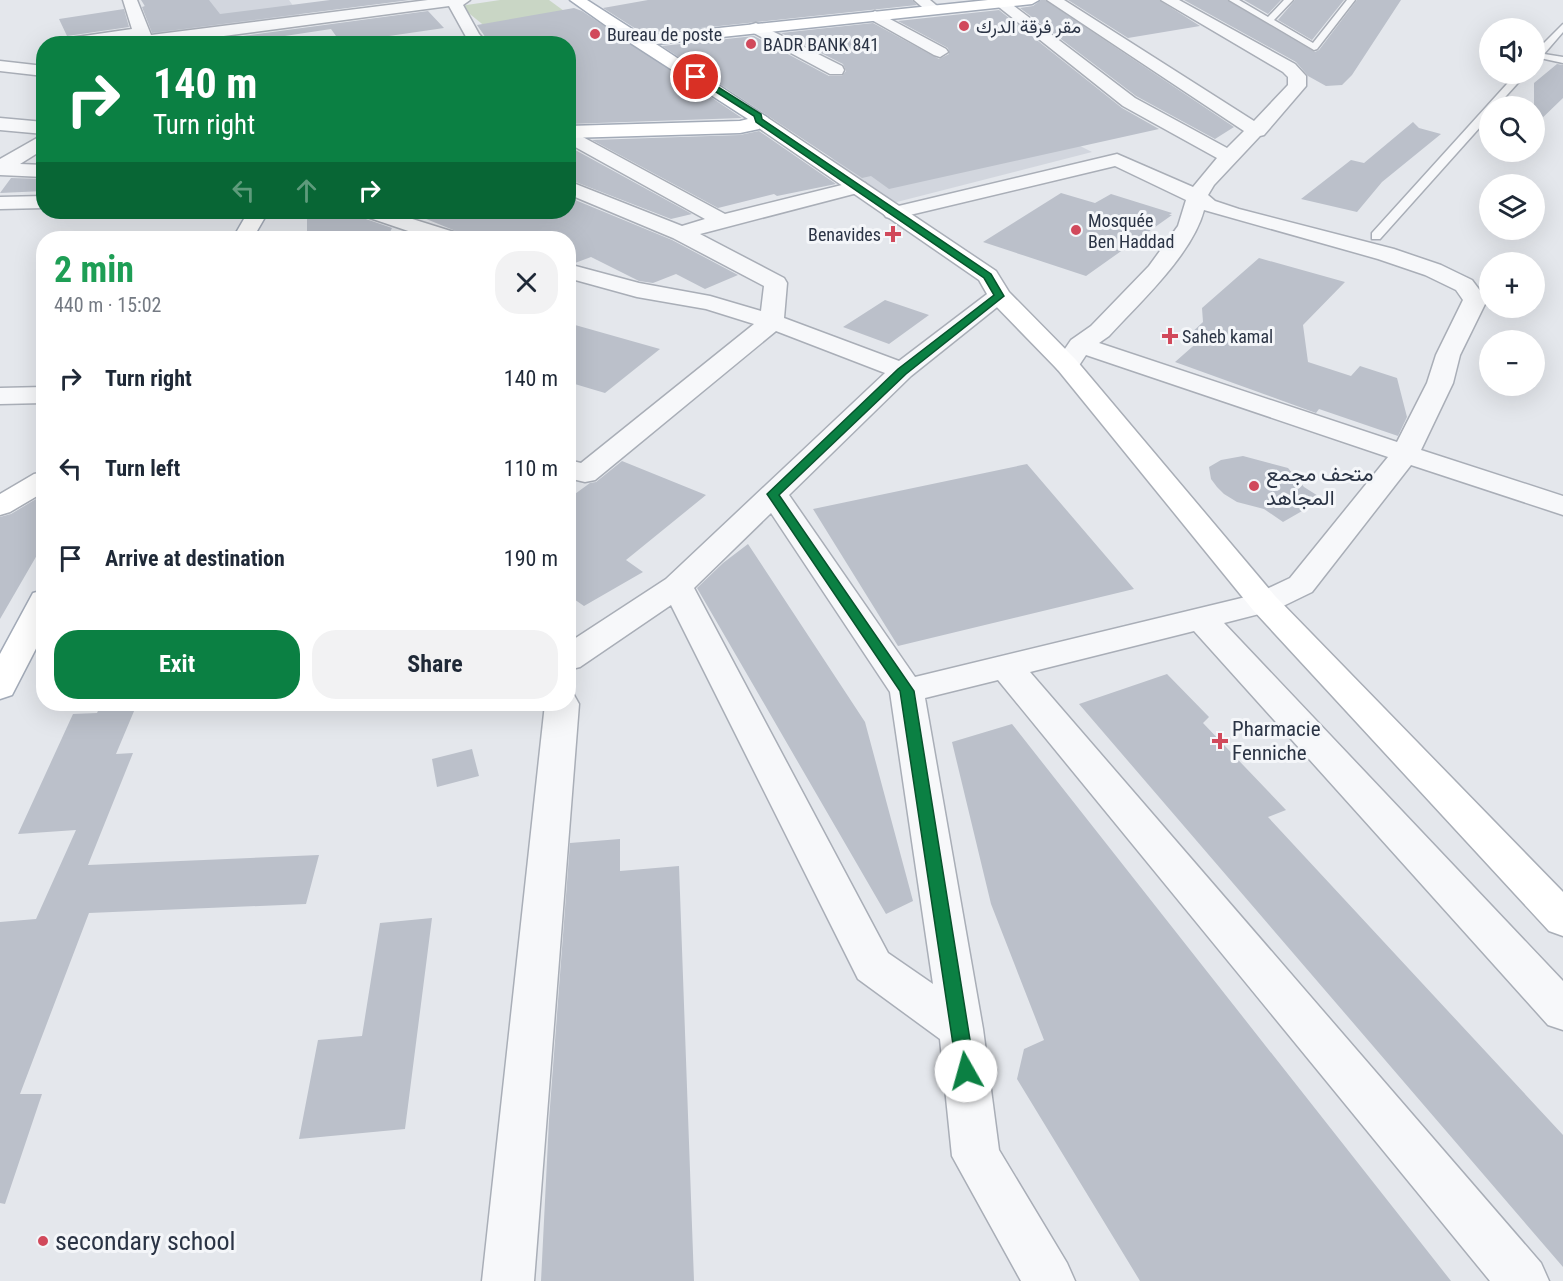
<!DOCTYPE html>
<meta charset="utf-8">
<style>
:root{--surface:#fff;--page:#f2f2f3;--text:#1f2937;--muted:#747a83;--accent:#0b8043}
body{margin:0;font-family:"Roboto Condensed",Vazirmatn,sans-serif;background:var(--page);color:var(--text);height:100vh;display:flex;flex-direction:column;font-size:22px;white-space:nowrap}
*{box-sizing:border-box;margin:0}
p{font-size:20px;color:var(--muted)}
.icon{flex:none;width:33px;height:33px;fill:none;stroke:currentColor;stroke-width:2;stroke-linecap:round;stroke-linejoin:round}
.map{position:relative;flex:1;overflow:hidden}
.drawer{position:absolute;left:36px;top:231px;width:540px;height:480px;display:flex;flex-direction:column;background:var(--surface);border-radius:24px;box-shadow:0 6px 24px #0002}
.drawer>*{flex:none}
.banner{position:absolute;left:36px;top:36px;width:540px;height:183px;border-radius:24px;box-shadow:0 6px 24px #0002;background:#0b8043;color:#fff;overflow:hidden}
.fabs{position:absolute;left:1479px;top:18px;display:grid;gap:12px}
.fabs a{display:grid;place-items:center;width:66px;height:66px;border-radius:50%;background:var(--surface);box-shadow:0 6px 24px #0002;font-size:30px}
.pin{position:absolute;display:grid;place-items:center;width:51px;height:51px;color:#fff;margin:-26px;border:3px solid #fff;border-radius:50%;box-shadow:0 2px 6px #0007}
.me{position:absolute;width:66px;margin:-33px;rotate:353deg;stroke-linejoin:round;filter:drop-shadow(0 0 4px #0008)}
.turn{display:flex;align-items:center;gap:21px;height:126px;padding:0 18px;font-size:27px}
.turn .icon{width:78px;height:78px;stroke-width:2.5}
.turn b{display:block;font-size:42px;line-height:51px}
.lanes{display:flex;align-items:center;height:57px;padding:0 18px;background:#0003;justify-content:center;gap:30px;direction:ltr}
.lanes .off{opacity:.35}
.round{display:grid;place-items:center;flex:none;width:63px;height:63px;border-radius:24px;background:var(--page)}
.headline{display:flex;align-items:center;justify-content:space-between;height:102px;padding:0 18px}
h1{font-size:36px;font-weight:700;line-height:45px;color:#1e9e55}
.primary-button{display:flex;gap:12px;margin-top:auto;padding:12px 18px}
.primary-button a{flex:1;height:69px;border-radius:24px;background:var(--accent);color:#fff;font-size:24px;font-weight:700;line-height:69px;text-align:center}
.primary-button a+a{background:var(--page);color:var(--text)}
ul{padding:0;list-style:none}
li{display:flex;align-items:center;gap:18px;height:90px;padding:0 18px}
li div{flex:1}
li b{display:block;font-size:22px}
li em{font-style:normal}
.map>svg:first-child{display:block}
.built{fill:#d2d6de}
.green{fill:#c9d6c5}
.building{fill:#bbc0ca}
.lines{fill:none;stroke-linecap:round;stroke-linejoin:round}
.lane-casing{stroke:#a9aeb7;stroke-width:3}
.street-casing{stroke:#a9aeb7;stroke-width:3}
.secondary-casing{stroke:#a9aeb7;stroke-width:3}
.primary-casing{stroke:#a3abb8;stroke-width:3}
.lane{fill:#f7f8fa;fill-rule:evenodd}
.street{fill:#f7f8fa;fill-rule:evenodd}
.secondary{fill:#fff;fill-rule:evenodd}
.primary{fill:#fff;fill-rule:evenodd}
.route{fill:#0b8043;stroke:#07532c;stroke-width:1.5}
.poi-dot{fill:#d1495b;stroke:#f4f6f9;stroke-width:2}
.labels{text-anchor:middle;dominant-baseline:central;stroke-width:6;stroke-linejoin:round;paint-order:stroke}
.far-poi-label{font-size:18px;fill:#2b3445;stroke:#f4f6f9;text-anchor:start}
.poi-label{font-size:21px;fill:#2b3445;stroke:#f4f6f9;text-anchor:start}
.near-poi-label{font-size:26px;fill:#2b3445;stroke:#f4f6f9;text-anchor:start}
</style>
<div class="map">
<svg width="1563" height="1281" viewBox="0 0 1563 1281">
<rect width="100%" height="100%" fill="#e4e7ec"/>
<path class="built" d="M142,0H289L301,17L156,36Z
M957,84L1092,152L889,204L822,161L931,135Z"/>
<path class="green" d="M500,0H549L575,19L492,32L460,6Z"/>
<path class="building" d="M141,0H209L220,14L330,0H410L152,33L142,7L145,6Z
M648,0H912L917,5L644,34L603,8Z
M1041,0H1045L1234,127L1215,139L1136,96L1020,8L1033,6Z
M1068,0H1159L1200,26L1128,38Z
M1184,0H1227L1315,52L1319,50L1357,0H1401L1352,75L1342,85L1326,86L1308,76L1296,62Z
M1244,0H1281L1268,14Z
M1295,0H1344L1312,40L1278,20Z
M574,8L582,11L742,118L568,124V44H490L477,25Z
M124,9L129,27L67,36L59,19Z
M999,10L1122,108L1159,129L889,189L871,176L862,178L662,46L754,36L829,76H842L846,71L843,64L781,33L873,23L939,59L949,54L948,48L898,21Z
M428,11L444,28L341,43L331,29L265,39L268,44H184Z
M1557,64L1563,65V98L1534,126V83Z
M1413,122L1419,128L1441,134L1382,182L1357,212L1301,199L1351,160L1364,163Z
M759,131L836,184L777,196L774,194L718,208L592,140L740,135Z
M568,146L692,214L671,219L568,179Z
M11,178L44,179V191L0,193Z
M1061,193L1095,203L1111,194L1172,213L1169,215H1172L1086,276L983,242Z
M568,197L672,240L738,275L705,289L676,274L653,283L639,281L591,257L575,263L568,262V238H473L409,212H568Z
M307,212H359L363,218L392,228L387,238L307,237Z
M1259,258L1345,282L1303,325L1308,362L1351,376L1360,366L1397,378L1407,417L1398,436L1319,409L1316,413L1175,362L1200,340L1188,336L1203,322L1202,308Z
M885,300L929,315L889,344L843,327Z
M568,323L660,349L605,393L568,382Z
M1243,456L1288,468L1304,487L1323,499L1283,522L1264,509L1237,502L1224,494L1217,487L1211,479L1209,467L1221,460Z
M622,461L706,495L626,560L643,572L584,606L568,595V499L590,483L596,482Z
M1027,464L1134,589L898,646L813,509Z
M36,499L44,503V543L0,619V517L11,514Z
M748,544L865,722L913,901L886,914L697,588L723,563Z
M1167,674L1209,717L1203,723L1286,810L1268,817L1563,1135V1267L1079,704Z
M101,704H137L116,754L133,753L88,865L319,855L306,904L89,913L20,1094H42L5,1204L0,1203V922L36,919L76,830L18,834L73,714L97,713Z
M1012,724L1451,1281H1140L1017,1079L1024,1049L1044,1040L991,904L952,742Z
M472,749L479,776L437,787L432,759Z
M620,839V871L679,866L694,1281H541L549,1120L570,843Z
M432,918L405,1129L299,1139L318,1040L362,1036L380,923Z"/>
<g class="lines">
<defs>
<path id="lane" d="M1229,0H1239L1268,17L1284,0H1293L1274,20L1313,43L1347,0H1355L1317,49L1314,50Z
M1563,24V32L1544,54L1563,57V63L1540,58L1534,62V53Z
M1516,74H1526L1497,106H1490V116L1380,239H1372V233Z"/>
<path id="street" d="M123,0H137L151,35L428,0H470L463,5L479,34L488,44H470L449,6L163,44H138L136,38L98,44H55L63,39L132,29Z
M914,0H930L942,10L939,13H929Z
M990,0H1006L1135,98L1227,148L1244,131L1047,0H1064L1254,121L1288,85V77L1283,72L1161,0H1179L1295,64L1306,76V86L1264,135L1260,136L1214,185L1208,195L1215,201L1239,209L1394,249L1441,265L1472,280L1487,300L1460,355L1453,383L1421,450L1563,496V515L1411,465L1312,592L1275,610L1224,623L1563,981V1030L1548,1025L1194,631L1030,672L1541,1263L1549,1281H1490L998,680L925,698L983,1029L999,1150L1067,1263L1075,1281H1021L952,1156L940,1039L858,979L671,605L580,667L568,670V643L666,579L885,373L776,331L595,480L585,482L568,478V460L581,463L754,324L706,309L637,297L568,278V264L639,283L710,296L761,311L764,286L673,238L568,194V181L682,226L705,219L568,143V129L725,214L858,181L865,183L868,187L865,191L700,234L784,278L787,283L784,318L899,361L991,291L999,289L1007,291L1011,296L911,376L789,495L915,677L1254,595L1290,578L1388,457L1086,355L1076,370L1067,373L1058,370L1054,365L1071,340L1091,326L1149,266L1178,226L1186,200L1115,166L893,219L886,217L883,213L886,209L1117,154L1193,187L1217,158L1123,106ZM1204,210L1378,259L1425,275L1456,290L1463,300L1436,355L1427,383L1397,442L1099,343L1109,336C1140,302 1192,255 1204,210ZM771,513L890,692L933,984L888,953L694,588Z
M875,11L946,49L948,52L940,57L934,55L870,19L867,16Z
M756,23L842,66L844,70L842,74H830L750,31L748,28L750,25Z
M0,61L44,66V76L0,71Z
M0,118L44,122V134L0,130Z
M44,134V149L20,164L44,165V177L0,175V159Z
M44,196V208L0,209V197Z
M361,212H390L457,233L460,238H429L364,216Z
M44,387V403L0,404V388Z
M568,694L574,695L579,704L534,1281H482L545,704H568Z"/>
<path id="secondary" d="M759,114L765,116L996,271L1009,292L1076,360L1275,596L1563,892V936L1549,931L1253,610L1058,370L991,301L979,280L753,124L750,120L753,116Z
M44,472V492L10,512L0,515V494L34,474Z"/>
<path id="primary" d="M570,0H587L643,36L988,0H1039L1032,4L656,44L768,118L759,129L740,133L568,138V126L740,121L748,119L632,44Z
M248,212H268L253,238H233Z
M44,590V633L12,695L0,699V654L33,593Z"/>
</defs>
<use href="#lane" class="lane-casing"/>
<use href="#street" class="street-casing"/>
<use href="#secondary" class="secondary-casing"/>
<use href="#primary" class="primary-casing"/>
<use href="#lane" class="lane"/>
<use href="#street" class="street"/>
<use href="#secondary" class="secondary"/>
<use href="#primary" class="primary"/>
</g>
<path class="route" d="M694,75H699L761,114L762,119L991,274L1004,296L906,374L779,495L914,691L975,1071L973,1077L966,1080L960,1077L957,1071L900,691L767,494L898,369L994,295L984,278L756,122L754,116L694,78Z"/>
<g class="poi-dot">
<circle cx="964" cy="26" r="6"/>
<circle cx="595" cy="34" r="6"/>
<circle cx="751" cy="44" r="6"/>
<circle cx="1076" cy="230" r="6"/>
<path d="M890 225h6v6h6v6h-6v6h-6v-6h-6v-6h6z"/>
<path d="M1167 327h6v6h6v6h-6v6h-6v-6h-6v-6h6z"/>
<circle cx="1254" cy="486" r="6"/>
<path d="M1217 732h6v6h6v6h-6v6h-6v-6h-6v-6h6z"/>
<circle cx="43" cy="1241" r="6"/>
</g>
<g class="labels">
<g class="far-poi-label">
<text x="976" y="26">مقر فرقة الدرك</text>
<text x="607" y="34">Bureau de poste</text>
<text x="763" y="44">BADR BANK 841</text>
<text x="1088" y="220">Mosquée<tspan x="1088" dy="21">Ben Haddad</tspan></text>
<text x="881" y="234" text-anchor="end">Benavides</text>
<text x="1182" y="336">Saheb kamal</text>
</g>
<g class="poi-label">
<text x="1266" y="474">متحف مجمع<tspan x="1266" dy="24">المجاهد</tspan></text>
<text x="1232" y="729">Pharmacie<tspan x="1232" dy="24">Fenniche</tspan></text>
</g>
<g class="near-poi-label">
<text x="55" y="1241">secondary school</text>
</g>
</g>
</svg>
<div class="fabs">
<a><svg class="icon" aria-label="sound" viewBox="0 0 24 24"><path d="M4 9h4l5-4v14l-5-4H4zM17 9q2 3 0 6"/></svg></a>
<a><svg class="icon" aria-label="search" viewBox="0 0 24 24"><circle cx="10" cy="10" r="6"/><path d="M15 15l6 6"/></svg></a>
<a><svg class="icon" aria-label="layers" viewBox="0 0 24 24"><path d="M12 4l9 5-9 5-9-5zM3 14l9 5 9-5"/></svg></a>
<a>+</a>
<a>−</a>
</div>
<div class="pin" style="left:696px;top:77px;background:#d93025"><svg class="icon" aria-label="arrive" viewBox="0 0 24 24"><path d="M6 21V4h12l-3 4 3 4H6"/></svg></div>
<svg class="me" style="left:966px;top:1071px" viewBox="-20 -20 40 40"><circle r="19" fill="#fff"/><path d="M0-13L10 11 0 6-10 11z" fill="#0b8043"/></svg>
<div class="banner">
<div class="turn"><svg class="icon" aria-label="right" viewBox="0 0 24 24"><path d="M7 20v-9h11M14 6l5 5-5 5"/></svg><div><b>140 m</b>Turn right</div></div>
<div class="lanes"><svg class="icon off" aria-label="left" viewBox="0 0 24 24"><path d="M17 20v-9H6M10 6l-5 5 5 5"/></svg><svg class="icon off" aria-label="ahead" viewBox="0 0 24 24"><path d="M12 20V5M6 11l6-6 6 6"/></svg><svg class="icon" aria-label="right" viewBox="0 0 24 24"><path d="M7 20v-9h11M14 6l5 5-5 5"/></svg></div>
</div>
<section class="drawer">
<div class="headline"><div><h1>2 min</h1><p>440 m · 15:02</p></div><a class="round"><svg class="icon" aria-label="close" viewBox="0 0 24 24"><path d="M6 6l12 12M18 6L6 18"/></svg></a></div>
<ul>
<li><svg class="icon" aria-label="right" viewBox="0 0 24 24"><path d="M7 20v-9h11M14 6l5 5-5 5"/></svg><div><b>Turn right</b></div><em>140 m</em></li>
<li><svg class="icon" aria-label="left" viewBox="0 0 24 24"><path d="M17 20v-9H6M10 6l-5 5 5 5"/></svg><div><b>Turn left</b></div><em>110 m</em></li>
<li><svg class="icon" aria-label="arrive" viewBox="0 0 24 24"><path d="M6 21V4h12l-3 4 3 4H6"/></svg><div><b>Arrive at destination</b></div><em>190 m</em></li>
</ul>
<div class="primary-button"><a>Exit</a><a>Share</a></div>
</section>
</div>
